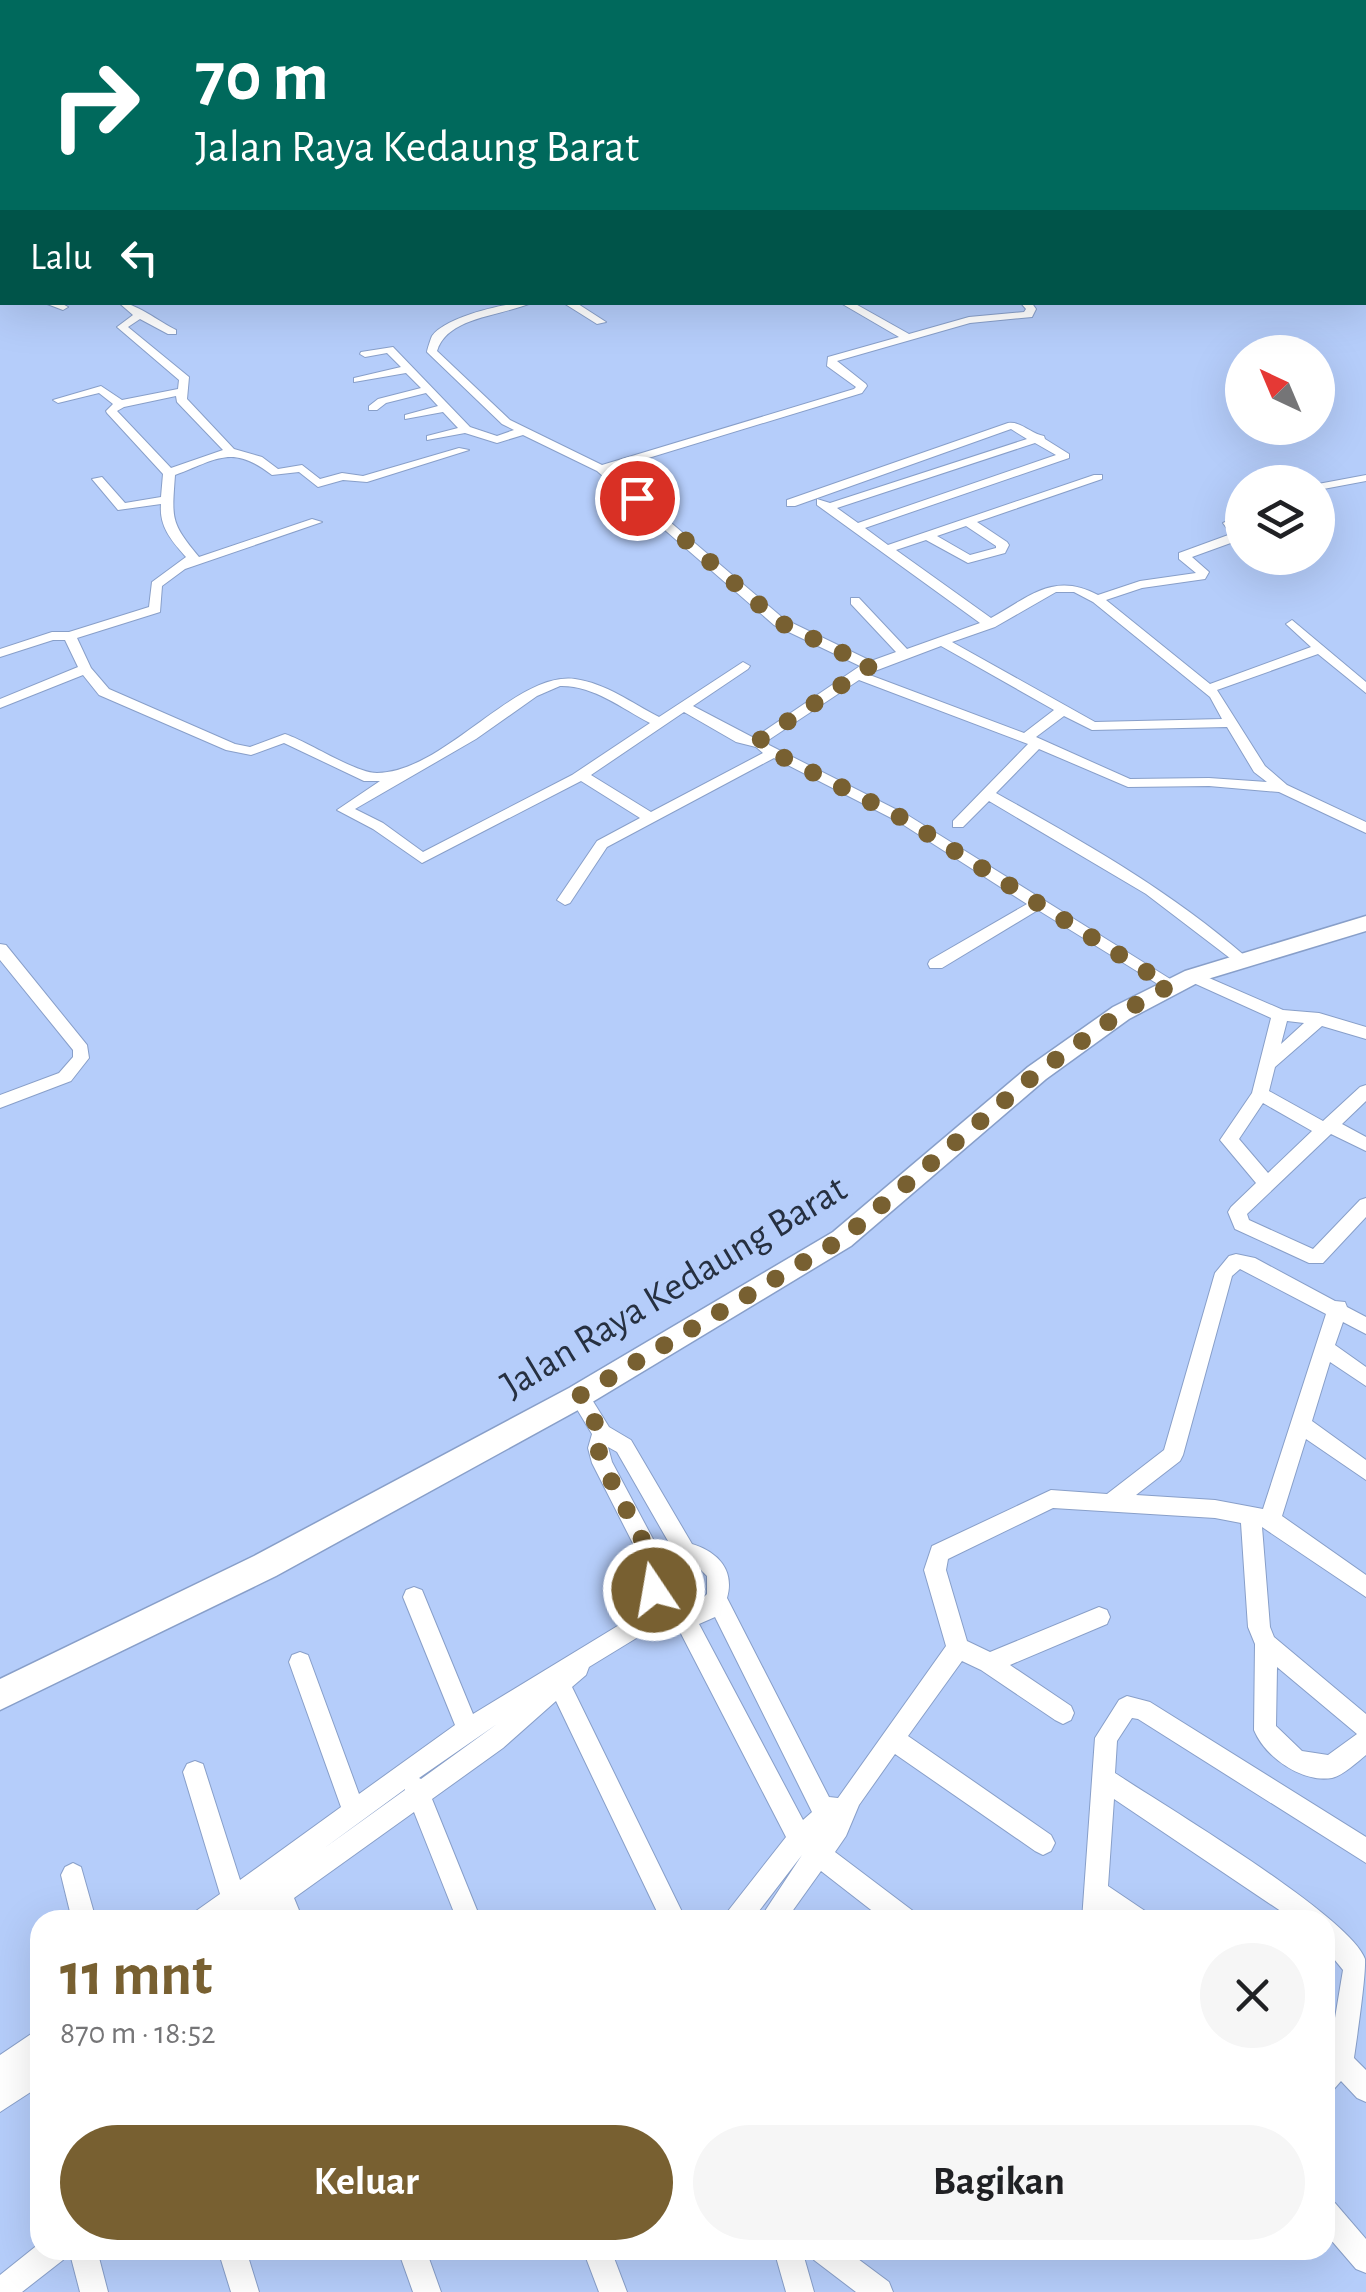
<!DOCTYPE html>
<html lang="id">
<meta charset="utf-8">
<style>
:root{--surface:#fff;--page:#f6f6f6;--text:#202124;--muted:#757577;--accent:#786031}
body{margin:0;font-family:"Alegreya Sans",sans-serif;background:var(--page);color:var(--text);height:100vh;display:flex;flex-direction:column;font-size:38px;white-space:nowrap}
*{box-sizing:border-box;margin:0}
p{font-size:32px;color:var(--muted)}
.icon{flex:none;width:55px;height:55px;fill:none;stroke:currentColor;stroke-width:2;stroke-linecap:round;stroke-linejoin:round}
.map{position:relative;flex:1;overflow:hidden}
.sheet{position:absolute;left:30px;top:1910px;width:1305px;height:350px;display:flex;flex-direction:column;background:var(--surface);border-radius:30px;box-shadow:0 10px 40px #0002}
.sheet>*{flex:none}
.top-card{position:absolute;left:0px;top:0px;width:1368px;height:305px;box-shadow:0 10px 40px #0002;background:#00695c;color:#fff;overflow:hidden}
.needle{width:65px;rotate:316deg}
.tools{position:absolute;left:1225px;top:335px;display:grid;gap:20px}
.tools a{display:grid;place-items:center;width:110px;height:110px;border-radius:50%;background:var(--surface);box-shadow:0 10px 40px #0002;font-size:50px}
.pin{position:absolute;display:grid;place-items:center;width:85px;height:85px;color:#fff;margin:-42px;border:5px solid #fff;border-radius:50%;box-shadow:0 2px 10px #0007}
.me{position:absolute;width:110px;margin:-55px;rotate:348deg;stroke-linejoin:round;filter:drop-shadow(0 0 8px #0008)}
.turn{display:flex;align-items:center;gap:35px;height:210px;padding:0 30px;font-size:45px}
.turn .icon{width:130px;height:130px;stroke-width:2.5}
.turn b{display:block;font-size:70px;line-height:85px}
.then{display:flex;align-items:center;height:95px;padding:0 30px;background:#0003;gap:20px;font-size:38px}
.round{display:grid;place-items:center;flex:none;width:105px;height:105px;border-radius:52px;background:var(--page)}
.headline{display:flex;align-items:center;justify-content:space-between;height:170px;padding:0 30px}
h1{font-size:60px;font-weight:700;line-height:75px;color:var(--accent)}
.button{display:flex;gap:20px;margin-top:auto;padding:20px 30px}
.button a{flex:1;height:115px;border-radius:60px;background:var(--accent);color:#fff;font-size:40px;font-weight:700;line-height:115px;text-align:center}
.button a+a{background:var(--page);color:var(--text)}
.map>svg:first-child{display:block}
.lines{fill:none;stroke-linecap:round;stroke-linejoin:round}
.street-casing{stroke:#889fc9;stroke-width:2}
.secondary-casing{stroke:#889fc9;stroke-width:3}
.street{fill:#fff;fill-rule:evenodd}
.secondary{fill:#fff;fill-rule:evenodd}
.route{stroke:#786031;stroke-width:18;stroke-dasharray:0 32.4}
.labels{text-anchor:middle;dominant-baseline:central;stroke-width:8;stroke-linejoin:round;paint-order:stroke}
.street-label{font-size:40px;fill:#263041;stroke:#b5cdfa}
</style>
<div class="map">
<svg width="1366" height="2292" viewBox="0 0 1366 2292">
<rect width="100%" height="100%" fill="#b5cdfa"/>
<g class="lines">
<defs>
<path id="street" d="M288,0H297L299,2H291Z
M1261,0H1269L1270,2H1263Z
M1365,43H1366V47H1365Z
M0,64H2V68H0Z
M0,87H2V91H0Z
M1365,97H1366V101H1365Z
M1365,112H1366V118H1365Z
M1365,142L1366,143V149L1365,148Z
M0,160H2V166H0Z
M1365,235H1366V241H1365Z
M2,248V254L0,255V249Z
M0,282L2,283V289L0,288Z
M42,302H59L68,307L63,310Z
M118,302C134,302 160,322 176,330V334H168L140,319L128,327L189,377L187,399L234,449L262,457L278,469L302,465L320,479L342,473L363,476L459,448L469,450L367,482L343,480L318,487L299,472L272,475C232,444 218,459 175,475C172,519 170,522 199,557L312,519L322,522L185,569L162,586L160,612L77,638L91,668L109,689L235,744L250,747L285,734C309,742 355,773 377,773C445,772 515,671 575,679C605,683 632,703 659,717L743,662L750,666L748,669L693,706L754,738L860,666L774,625L597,471L523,435L497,443L465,433L427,440V436L458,428L443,412L405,419V415L438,406L426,393L386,403L377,410H369V406L378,399L421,388L406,373L354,382V378L401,367L387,353L365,357L360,354L361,352L393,347L470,427L497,436L514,430L502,424L427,352C427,350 431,338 432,336C447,316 509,302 533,302C504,316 447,316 437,351L510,420L602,465L854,389L856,387L827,366L828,357L899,337L839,302H852L909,334L969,317L1024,312L1026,309L1020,302H1031L1036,309L1032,317L970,323L837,361L866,384L867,386L862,393L609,470L784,619L871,661L896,652L851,604V598H859L907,649L980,623L817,505V499L830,503L1027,439L1011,429L795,506H787V500L1008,423C1021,421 1031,434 1044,436L1045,439L1069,454V458L865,528L888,545L1094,475H1102V479L977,522L1007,542L1009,545L1005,553L968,563L926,540L896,550L991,618C1029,597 1054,571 1098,595L1140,581L1196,573L1179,559V553L1231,534L1223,523L1242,514V521L1236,524L1242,531L1239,540L1192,557L1209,572L1205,579L1142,588L1106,600L1210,684L1311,647L1286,624L1292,620L1366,682V693L1318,654L1217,690L1265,766L1287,785L1366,822V833L1279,792L1209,786L1128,787L1039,749L996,793C1084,842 1169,890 1245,956L1247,960L1245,964L1239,965L1146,894L989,801L963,827H953V821L1028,744L859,680L767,741L769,745L909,816L1175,982L1177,986L1169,991L1038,910L942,968H930L928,964L930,960L1027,904L899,822L774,758L607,847L570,903L565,905L557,900L597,841L640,818L581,781L422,863L373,829L337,810L380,781H364L284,743L251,755L226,750L99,695L83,675L0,708V699L78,667L65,640H53L0,657V649L52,632H69L149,607L152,582L186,557C172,541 159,527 161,504L118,510L92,479L102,477L125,503L161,497L163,474L107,413L106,411L113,404L99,393L58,403L53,400L101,386L122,400L178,389L179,380L117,327L133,315ZM176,396L177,402L223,450L171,468L117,411L124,407ZM1035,443L1056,455L858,523L837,508ZM966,526L996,546V548L970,555L937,536ZM1056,592H1074L1093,602L1210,697L1222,719L1095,722L952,642L995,627ZM941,646L1054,710L1024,733L867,674ZM560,686C593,685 621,708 650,723L572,775L423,852L383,823L355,809L476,739L537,696ZM684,712L736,742L756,747L763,753L651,812L591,775ZM1064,716L1092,730L1227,727L1254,772L1267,782L1209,778L1130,779L1036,737Z
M562,302H575L606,322L597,324Z
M1366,475V481L1318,490V484Z
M1299,476L1313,482H1278L1280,480Z
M0,944L6,945L87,1045L89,1058L71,1081L0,1108V1095L59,1073L73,1057V1050L0,960Z
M1193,971L1283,1010L1319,1013L1366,1027V1039L1322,1026L1275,1067L1269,1091L1323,1121L1360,1087L1366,1085V1101L1342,1124L1366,1137V1151L1331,1134L1247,1214L1249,1220L1313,1249L1360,1200L1366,1198V1217L1323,1263H1309L1235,1229L1228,1212L1231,1207L1256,1183L1220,1140L1252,1093L1271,1018L1187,980L1185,976ZM1287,1021L1304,1023L1281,1044ZM1263,1103L1312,1131L1268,1173L1239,1139Z
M1236,1254L1255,1258L1335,1301L1345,1302L1347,1307L1366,1317V1334L1343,1322L1335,1345L1366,1367V1386L1330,1362L1312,1421L1366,1460V1480L1306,1439L1282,1516L1366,1575V1597L1262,1527L1270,1627L1274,1637L1366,1714V1755C1357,1762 1344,1775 1332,1778C1302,1783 1265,1757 1254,1730L1255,1644L1248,1627L1241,1523L1215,1518L1053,1508L948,1559L946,1570L967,1641L990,1652L1099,1607L1107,1610L1110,1617L1107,1624L1010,1665L1071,1706L1074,1713L1071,1720L1063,1724L1055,1720L981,1670L962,1661L908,1736L1051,1835L1055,1843L1051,1851L1043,1855L1035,1851L895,1754L859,1805L846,1836L835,1852L913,1911L916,1920H884L821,1871L786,1920H759L802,1855L752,1920H725L728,1911L786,1837L676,1624L666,1620L589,1667L586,1675L572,1687L686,1920H661L556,1701L503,1748L432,1799L481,1920H457L414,1812L294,1898L303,1920H279L275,1911L264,1920H231L233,1914L225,1920H193L196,1911L220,1894L183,1772L187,1764L195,1761L203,1764L240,1880L341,1807L289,1662L292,1655L300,1652L308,1655L359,1794L455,1725L403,1597L406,1590L414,1587L422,1590L473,1714L652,1605L646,1588L648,1573L592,1463L588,1448L592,1434L569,1396L572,1390L579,1388L586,1390L609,1427L631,1440L692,1544C718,1552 735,1570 727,1598L829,1797L838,1798L946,1646L924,1570L932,1546L1051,1490L1107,1494L1164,1450L1215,1273L1229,1256ZM1240,1269L1326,1314L1263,1509L1215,1500L1136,1495L1180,1461L1183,1455L1232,1276ZM608,1447L617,1452L672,1548L661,1554L612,1462ZM681,1564H695L707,1576V1594L695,1606L680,1605L669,1594V1575ZM715,1617L812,1812L803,1820L699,1624ZM1277,1667L1357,1734L1328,1755L1302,1751L1276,1726ZM497,1724L421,1779L419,1778ZM405,1789V1790L323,1849Z
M1127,1696L1150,1702L1366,1837V1863L1138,1719L1132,1718L1117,1741L1115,1773C1163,1805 1350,1916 1365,1959C1366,1976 1357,2037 1354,2058L1366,2070V2102L1357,2098L1341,2081L1334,2089L1325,2093V2039L1331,2042L1343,1970L1325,1948V1920H1294L1114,1799L1108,1886L1145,1911L1148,1920H1115L1107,1914L1106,1920H1082L1095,1738L1119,1700Z
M73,1863L81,1867L96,1920H72L61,1875L65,1867Z
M40,2028V2086L0,2112V2055Z
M1325,2200L1335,2203L1366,2239V2273L1356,2269L1325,2233Z
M40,2243V2250H67L63,2260L22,2292H0V2275Z
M69,2250H97L108,2292H80Z
M218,2250H246L259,2292H231Z
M398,2250H426L441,2292H413Z
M583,2250H611L627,2292H599Z
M774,2250H802L814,2292H786Z
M810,2250H846L889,2282L893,2292H856L814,2260Z"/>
<path id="secondary" d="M1366,916V931L1201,981L1129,1019L1046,1079L851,1246L589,1404L276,1576L0,1710V1679L254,1556L569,1388L833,1232L1028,1067L1113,1007L1185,971Z"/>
</defs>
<use href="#street" class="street-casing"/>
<use href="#secondary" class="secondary-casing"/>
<use href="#street" class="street"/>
<use href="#secondary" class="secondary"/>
</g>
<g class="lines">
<path class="route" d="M637,498L779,622L870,666L760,740L763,747L904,819L1169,986L1121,1013L1037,1073L842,1239L579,1396L602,1434L598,1448L602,1463L658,1570L654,1590"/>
</g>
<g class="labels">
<g class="street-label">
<text transform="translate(674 1287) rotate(-31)">Jalan Raya Kedaung Barat</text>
</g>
</g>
</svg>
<div class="tools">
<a><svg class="needle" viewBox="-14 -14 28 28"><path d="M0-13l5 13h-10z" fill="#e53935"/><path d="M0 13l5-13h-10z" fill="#757577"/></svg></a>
<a><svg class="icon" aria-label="layers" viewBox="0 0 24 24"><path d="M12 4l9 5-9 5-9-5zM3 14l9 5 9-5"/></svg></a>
</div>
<div class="pin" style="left:637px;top:498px;background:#d93025"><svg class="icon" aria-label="arrive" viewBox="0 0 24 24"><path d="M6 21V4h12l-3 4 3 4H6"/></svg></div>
<svg class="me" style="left:654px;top:1590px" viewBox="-20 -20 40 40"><circle r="17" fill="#786031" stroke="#fff" stroke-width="3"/><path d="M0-11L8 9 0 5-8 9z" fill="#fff"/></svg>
<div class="top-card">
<div class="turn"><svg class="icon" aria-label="right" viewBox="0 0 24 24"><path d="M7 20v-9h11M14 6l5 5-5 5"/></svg><div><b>70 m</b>Jalan Raya Kedaung Barat</div></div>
<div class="then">Lalu<svg class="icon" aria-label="left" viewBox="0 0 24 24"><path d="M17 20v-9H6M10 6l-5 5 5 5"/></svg></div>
</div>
<section class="sheet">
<div class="headline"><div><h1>11 mnt</h1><p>870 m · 18:52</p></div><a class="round"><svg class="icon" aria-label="close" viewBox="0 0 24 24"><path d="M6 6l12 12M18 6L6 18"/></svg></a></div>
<div class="button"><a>Keluar</a><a>Bagikan</a></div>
</section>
</div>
